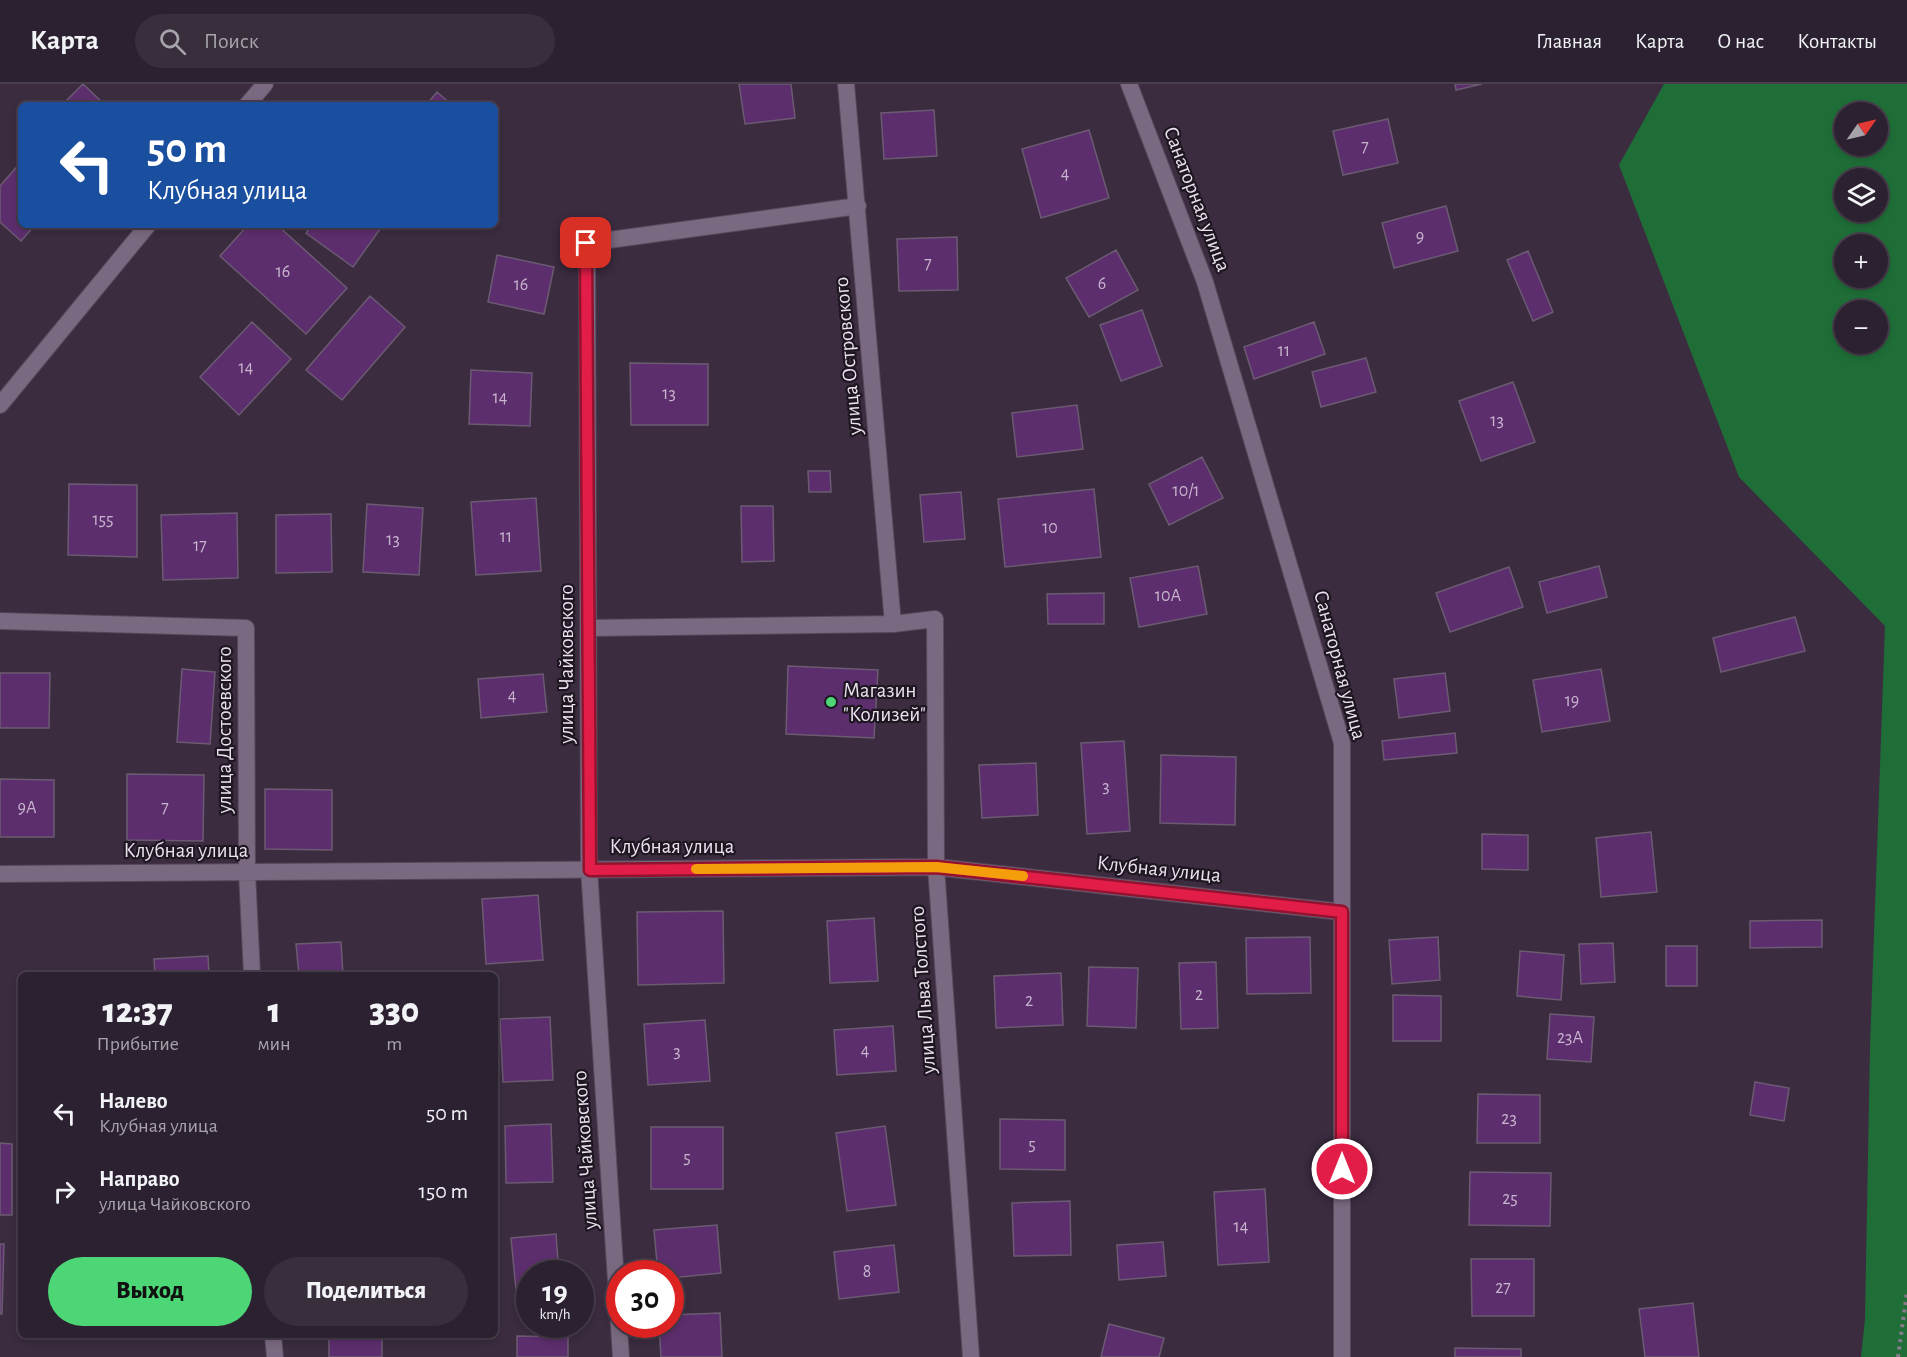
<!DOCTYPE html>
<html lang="ru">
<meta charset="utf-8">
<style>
:root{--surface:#2c2130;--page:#382e3c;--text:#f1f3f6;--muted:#a6a3ab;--line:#483e4c;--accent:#4cd676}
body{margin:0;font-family:"Alegreya Sans",sans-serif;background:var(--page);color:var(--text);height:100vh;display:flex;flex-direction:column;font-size:22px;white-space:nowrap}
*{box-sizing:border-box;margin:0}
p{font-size:20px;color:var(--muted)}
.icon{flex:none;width:33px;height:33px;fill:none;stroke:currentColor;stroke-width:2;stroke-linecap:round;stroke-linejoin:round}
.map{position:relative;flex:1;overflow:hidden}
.panel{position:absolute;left:18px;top:888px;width:480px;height:366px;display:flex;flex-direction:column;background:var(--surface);border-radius:9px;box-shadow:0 3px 9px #0003,0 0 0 2px var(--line)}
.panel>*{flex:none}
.banner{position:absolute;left:18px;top:18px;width:480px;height:126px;border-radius:9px;box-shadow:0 3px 9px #0003,0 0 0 2px var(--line);background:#1a4fa0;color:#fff;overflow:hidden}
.needle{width:39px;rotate:56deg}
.tools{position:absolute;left:1834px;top:18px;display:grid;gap:12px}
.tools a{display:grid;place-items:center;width:54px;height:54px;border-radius:50%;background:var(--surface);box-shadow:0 3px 9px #0003,0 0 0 2px var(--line);font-size:30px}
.speed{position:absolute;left:516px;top:1176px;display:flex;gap:12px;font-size:30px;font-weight:700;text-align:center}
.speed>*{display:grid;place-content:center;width:78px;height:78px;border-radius:50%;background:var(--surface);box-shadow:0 3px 9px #0003,0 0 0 2px var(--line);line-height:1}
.speed small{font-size:15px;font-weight:400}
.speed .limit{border:9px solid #d22;background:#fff;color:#111}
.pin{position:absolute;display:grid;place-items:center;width:51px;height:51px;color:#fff;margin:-26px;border-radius:12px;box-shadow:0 3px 9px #0006}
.me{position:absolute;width:66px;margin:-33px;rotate:0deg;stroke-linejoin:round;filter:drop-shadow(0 0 4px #0008)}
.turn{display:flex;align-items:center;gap:21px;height:126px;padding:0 30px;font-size:27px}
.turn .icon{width:78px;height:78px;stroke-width:2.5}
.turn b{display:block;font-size:42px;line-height:51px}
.eta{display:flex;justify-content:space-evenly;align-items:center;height:102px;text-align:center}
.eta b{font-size:36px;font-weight:800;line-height:42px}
.action{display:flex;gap:12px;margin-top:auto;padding:12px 30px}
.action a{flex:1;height:69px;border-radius:36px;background:var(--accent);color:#111;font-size:24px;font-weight:800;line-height:69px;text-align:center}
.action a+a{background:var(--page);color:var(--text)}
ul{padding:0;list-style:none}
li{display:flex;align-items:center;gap:18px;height:78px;padding:0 30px}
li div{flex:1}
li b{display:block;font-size:22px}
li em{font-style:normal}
header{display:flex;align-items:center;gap:36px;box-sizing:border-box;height:84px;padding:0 30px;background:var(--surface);border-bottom:2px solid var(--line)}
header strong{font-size:28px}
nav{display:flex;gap:33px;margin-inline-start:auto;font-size:21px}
.search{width:420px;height:54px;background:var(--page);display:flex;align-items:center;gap:15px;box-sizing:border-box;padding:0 21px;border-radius:33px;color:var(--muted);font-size:22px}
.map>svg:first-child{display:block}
.forest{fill:#1f6e38;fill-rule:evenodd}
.building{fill:#5d2e6d;stroke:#6b5b72;stroke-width:1.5}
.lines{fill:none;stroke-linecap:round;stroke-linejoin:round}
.minor-casing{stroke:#56495b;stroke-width:18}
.tertiary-casing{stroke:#56495b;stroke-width:18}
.path{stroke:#887b8c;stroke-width:4;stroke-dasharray:3 4.5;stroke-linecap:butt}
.minor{stroke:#7a6a81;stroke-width:16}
.tertiary{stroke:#7a6a81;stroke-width:16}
.route-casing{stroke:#92132f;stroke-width:15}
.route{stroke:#e11d48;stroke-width:10}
.slow{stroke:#f59e0b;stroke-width:10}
.poi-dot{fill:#4cd676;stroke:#1e1721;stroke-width:2}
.labels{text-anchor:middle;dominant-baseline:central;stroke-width:4.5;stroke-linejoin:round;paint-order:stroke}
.number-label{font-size:18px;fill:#c7b4ce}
.street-label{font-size:21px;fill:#eae0ee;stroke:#1e1721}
.poi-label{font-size:21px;fill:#eae0ee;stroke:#1e1721;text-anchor:start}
</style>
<header>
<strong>Карта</strong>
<div class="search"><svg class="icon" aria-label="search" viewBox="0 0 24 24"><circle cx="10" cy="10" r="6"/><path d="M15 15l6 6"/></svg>Поиск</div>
<nav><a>Главная</a><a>Карта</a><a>О нас</a><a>Контакты</a></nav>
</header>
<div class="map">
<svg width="1907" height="1273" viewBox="0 0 1907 1273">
<rect width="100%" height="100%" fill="#3b2c40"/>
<path class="forest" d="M1664,0H1907V1273H1861L1865,1235L1870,963L1885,542L1739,393L1619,81ZM1845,28H1878V62H1845ZM1845,94H1878V128H1845ZM1845,160H1878V194H1845ZM1845,226H1878V260H1845Z"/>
<path class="building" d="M83,0L105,21H62Z
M739,0H791L795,34L745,40Z
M1455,0H1482L1456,6Z
M437,8L452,21H426Z
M934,26L937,72L884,75L881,29Z
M1388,35L1398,79L1343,91L1333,47Z
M1089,46L1109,114L1041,134L1022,65Z
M21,78V141H35L21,157L0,138V102Z
M1446,122L1458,167L1394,184L1382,139Z
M248,141H277L347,204L306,250L220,172Z
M312,141H383L353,183L306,149Z
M957,153L958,206L899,207L897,155Z
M1116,166L1138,206L1089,233L1066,194Z
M1528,167L1553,228L1533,237L1507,176Z
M497,171L554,183L544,230L488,218Z
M370,212L405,243L342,316L306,286Z
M1142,226L1162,282L1121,297L1100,241Z
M252,238L291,275L239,331L200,293Z
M1314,238L1325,270L1254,295L1244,263Z
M1366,274L1376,308L1321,323L1312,288Z
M630,279L708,280V341H631Z
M471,286L532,289L530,342L469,340Z
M1513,298L1535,358L1481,377L1459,317Z
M1077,321L1083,365L1017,373L1012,329Z
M1202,373L1223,414L1169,441L1149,400Z
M808,387H830L831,408H809Z
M69,400L137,401V473L68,471Z
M1094,405L1101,473L1005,483L998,415Z
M961,408L965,455L924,458L920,411Z
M536,414L541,487L476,491L471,418Z
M367,420L423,424L419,491L363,488Z
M741,422H773L774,477L742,478Z
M237,429L238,494L163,496L161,431Z
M331,430L332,488L276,489V431Z
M1198,482L1207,530L1139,543L1130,494Z
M1599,482L1607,513L1547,529L1539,498Z
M1509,483L1523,523L1450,548L1436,509Z
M1104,509V540H1048L1047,510Z
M1795,533L1805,567L1721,588L1713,554Z
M788,582L878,586L874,654L786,650Z
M182,585L215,588L210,660L177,658Z
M1601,585L1610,637L1542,648L1533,596Z
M0,589H50L49,644H0Z
M1445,589L1450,627L1399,634L1394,595Z
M543,590L547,628L481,634L478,595Z
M1455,649L1457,669L1384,676L1382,657Z
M1124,657L1130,747L1087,750L1081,659Z
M1161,671L1236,673L1235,741L1160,739Z
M1036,679L1038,731L982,734L979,681Z
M127,690L204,691L203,757L127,756Z
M0,695L54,696V753H0Z
M265,705L332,706V766L265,765Z
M1651,748L1657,808L1601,813L1596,754Z
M1482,750L1528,751V786L1482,785Z
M538,811L543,876L486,880L482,815Z
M723,827L724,899L638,901L637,828Z
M874,834L878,897L830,899L827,837Z
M1822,836V863L1750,864V837Z
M1310,853L1311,909L1247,910L1246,854Z
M1438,853L1440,896L1392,900L1389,856Z
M341,858L343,891H299L296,860Z
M1613,859L1615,898L1581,900L1579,860Z
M1666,862H1697V902H1666Z
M1520,867L1564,871L1561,916L1517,912Z
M208,872L209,891H155L154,875Z
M1216,878L1218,944L1181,945L1179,879Z
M1089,883L1138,884L1136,944L1087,942Z
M1061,889L1063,941L996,944L994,892Z
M1393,911L1441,912V957H1393Z
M1550,930L1594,933L1591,978L1547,975Z
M550,933L553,996L503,998L500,935Z
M705,936L710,997L648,1001L644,940Z
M893,942L896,987L837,991L834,946Z
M1755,998L1789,1004L1784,1037L1750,1031Z
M1478,1010L1540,1011V1059H1477Z
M1000,1035L1065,1036V1086L1000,1085Z
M551,1040L553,1098L506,1099L505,1042Z
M885,1042L896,1121L847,1127L836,1049Z
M651,1043H723V1105H651Z
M0,1059L12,1060V1131H0Z
M1470,1088L1551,1089L1550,1142L1469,1141Z
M1265,1105L1269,1178L1218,1181L1214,1108Z
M1070,1117L1071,1171L1014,1172L1012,1119Z
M717,1141L721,1189L670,1194V1190H658L654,1146Z
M556,1150L559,1190H530V1205L516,1206L511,1154Z
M1163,1158L1166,1192L1119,1196L1117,1161Z
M0,1160H4L2,1230H0Z
M894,1161L899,1208L839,1215L834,1168Z
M1471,1175H1534V1232H1472Z
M1693,1219L1699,1273H1645L1639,1225Z
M720,1229L722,1273H661L659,1240H670V1231Z
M1109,1240L1164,1254L1159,1273H1101Z
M329,1252L382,1254V1273H329Z
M517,1252L568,1253V1273H517Z
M1455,1264L1521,1265V1273H1455Z"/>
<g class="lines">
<defs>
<path id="minor" d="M846,0L893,540
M1129,0L1205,198L1342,659V1273
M0,537L246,544L247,788L252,891
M589,544L893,540L935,535L936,783L971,1273
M0,790L936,783L1342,828
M273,1251L275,1273
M621,1273L589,785L587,159L858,122"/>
<path id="tertiary" d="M247,21L265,0
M0,321L148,141"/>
</defs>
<use href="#minor" class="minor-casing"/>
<use href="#tertiary" class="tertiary-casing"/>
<path class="path" d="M1898,1273L1907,1208"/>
<use href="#minor" class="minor"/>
<use href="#tertiary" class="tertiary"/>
</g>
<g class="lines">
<defs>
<path id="route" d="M586,159L590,786L936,783L1342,828V1085"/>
</defs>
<use href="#route" class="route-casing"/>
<use href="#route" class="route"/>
<path class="slow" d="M696,785L936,783L1023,792"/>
</g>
<circle class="poi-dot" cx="831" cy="618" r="6"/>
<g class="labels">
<g class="number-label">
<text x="1365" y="63">7</text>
<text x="1065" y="90">4</text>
<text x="1420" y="153">9</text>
<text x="928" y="180">7</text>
<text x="283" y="188">16</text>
<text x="1102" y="200">6</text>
<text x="521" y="201">16</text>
<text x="1284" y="267">11</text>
<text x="246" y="284">14</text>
<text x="669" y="310">13</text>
<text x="500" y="314">14</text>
<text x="1497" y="337">13</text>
<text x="1186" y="407">10/1</text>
<text x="103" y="436">155</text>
<text x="1050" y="444">10</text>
<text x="506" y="453">11</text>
<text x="393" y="456">13</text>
<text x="200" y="462">17</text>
<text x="1168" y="512">10А</text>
<text x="512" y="612">4</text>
<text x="1572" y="617">19</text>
<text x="1106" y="703">3</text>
<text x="27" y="724">9А</text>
<text x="165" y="724">7</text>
<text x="1199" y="911">2</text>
<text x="1029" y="917">2</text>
<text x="1570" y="954">23А</text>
<text x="865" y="967">4</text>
<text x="677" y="968">3</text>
<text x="1509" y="1035">23</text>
<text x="1032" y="1061">5</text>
<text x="687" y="1074">5</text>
<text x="1510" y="1115">25</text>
<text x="1241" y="1143">14</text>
<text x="867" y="1188">8</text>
<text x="1503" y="1204">27</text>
</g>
<g class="street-label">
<text transform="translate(1197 115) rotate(69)">Санаторная улица</text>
<text transform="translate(848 272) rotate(-95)">улица Островского</text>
<text transform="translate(566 580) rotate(-90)">улица Чайковского</text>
<text transform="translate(1340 581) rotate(75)">Санаторная улица</text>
<text transform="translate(224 646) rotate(-90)">улица Достоевского</text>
<text x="672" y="762">Клубная улица</text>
<text x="186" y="766">Клубная улица</text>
<text transform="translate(1159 785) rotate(6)">Клубная улица</text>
<text transform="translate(923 906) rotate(-94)">улица Льва Толстого</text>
<text transform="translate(585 1066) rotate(-94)">улица Чайковского</text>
</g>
<g class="poi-label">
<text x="843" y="606">Магазин<tspan x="843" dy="24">"Колизей"</tspan></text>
</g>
</g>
</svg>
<div class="tools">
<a><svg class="needle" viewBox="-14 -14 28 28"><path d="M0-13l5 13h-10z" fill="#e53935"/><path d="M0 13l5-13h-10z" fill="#a6a3ab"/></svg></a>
<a><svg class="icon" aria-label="layers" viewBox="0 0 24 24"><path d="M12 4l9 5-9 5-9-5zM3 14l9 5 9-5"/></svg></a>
<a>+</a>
<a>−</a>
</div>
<div class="speed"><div>19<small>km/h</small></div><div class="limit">30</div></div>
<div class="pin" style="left:586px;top:159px;background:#d93025"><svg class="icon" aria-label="arrive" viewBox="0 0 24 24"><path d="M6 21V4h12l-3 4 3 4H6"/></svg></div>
<svg class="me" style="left:1342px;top:1085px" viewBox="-20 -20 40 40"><circle r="17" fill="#e11d48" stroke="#fff" stroke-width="3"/><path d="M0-11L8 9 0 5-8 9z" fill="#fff"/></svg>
<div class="banner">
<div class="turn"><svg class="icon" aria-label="left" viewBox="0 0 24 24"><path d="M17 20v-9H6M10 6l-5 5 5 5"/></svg><div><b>50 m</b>Клубная улица</div></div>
</div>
<section class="panel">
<div class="eta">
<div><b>12:37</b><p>Прибытие</p></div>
<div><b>1</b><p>мин</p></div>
<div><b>330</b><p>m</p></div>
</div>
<ul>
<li><svg class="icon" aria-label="left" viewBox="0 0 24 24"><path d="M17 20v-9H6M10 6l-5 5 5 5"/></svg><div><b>Налево</b><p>Клубная улица</p></div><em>50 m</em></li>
<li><svg class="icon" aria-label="right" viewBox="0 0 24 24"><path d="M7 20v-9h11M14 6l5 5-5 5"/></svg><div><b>Направо</b><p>улица Чайковского</p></div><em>150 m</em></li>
</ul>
<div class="action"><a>Выход</a><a>Поделиться</a></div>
</section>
</div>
